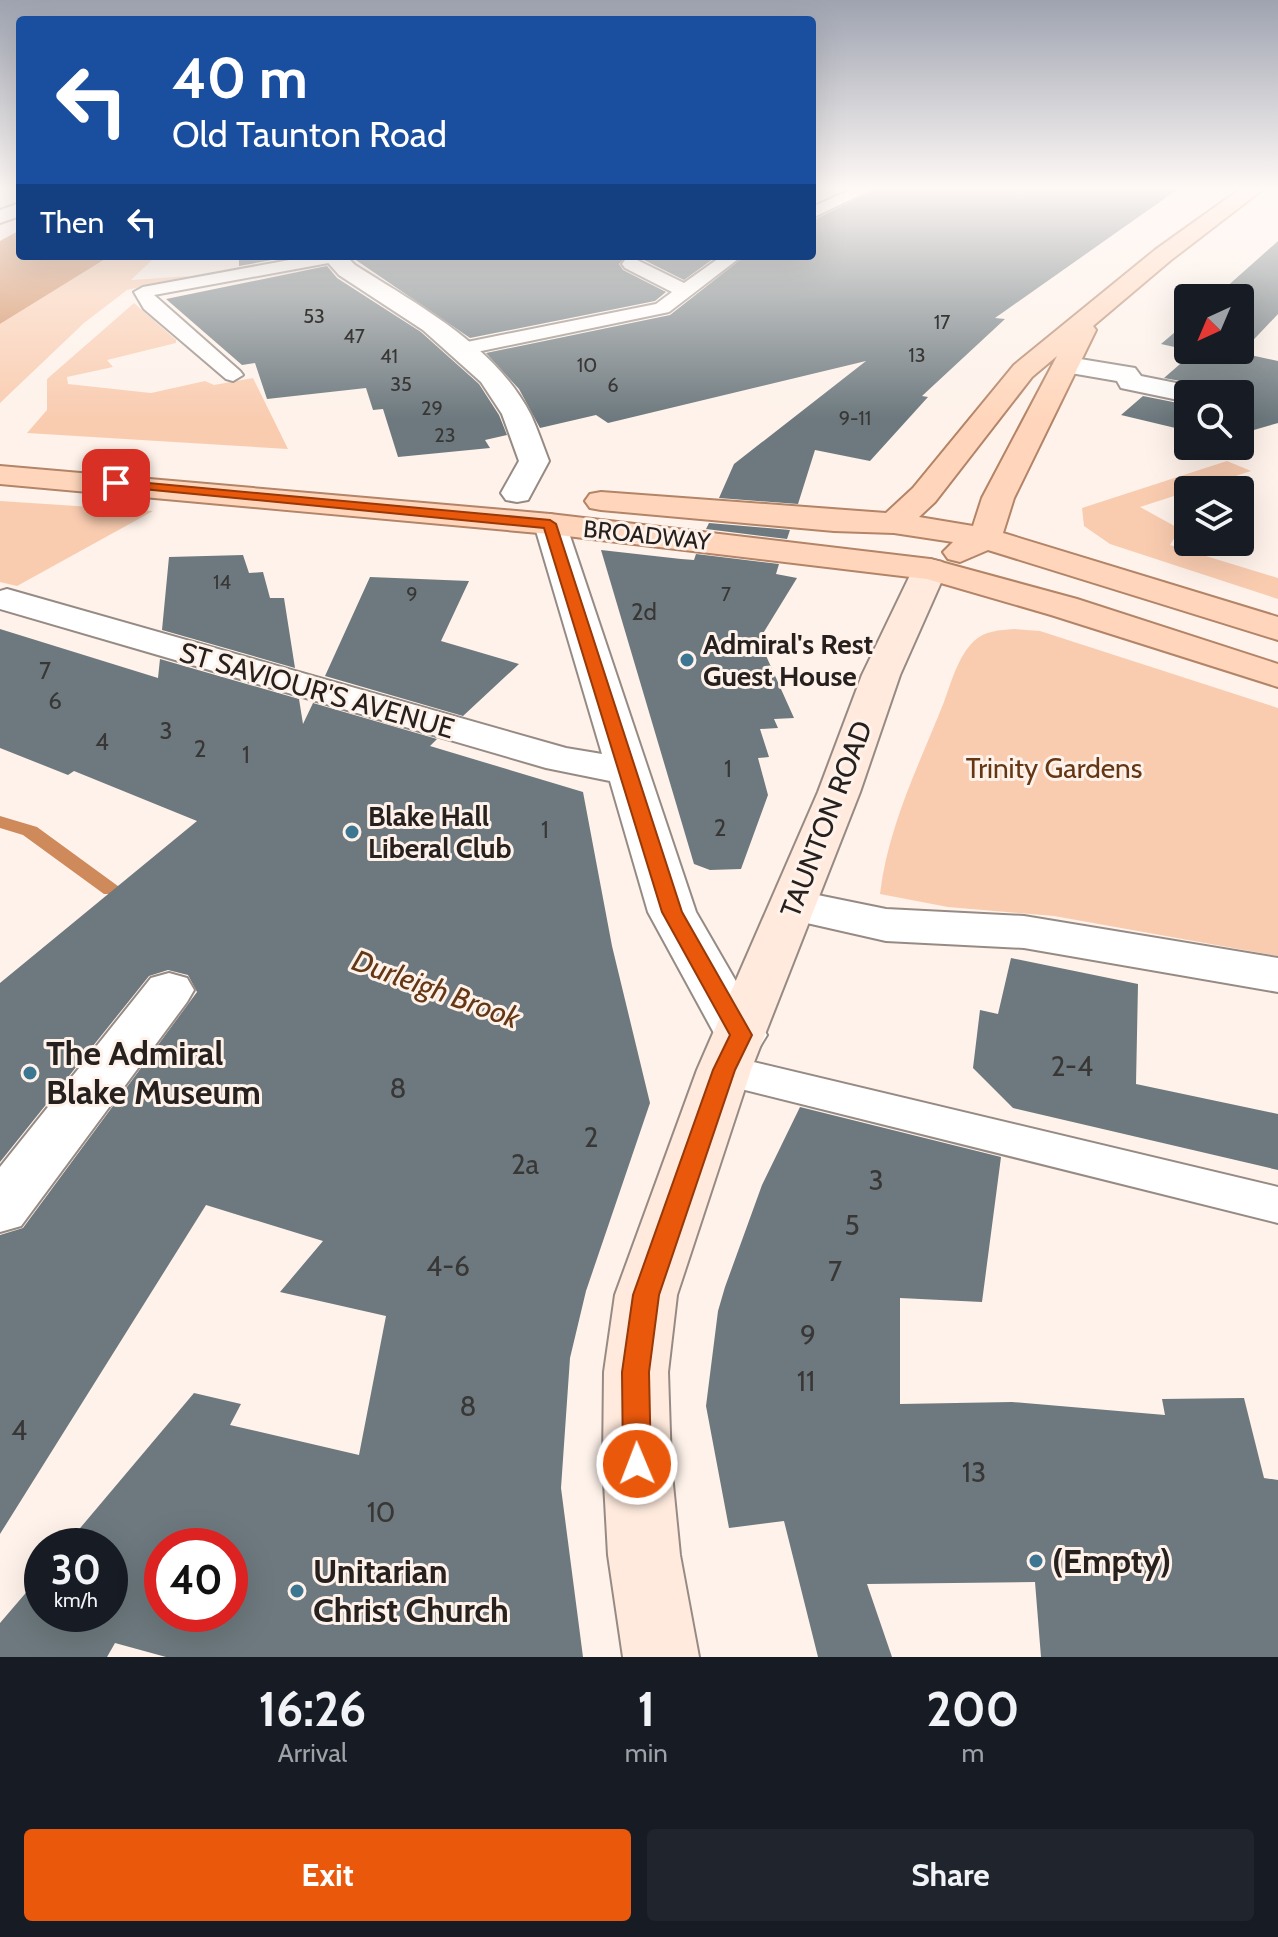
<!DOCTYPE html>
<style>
:root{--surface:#171b24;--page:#20242c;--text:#f1f3f6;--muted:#9ea1a6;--accent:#ea580c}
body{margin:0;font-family:Cabin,sans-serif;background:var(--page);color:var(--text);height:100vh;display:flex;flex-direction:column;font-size:30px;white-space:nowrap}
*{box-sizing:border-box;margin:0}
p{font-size:26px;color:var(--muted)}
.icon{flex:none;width:44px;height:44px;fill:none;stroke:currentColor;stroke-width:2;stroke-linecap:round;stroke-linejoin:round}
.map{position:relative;height:1657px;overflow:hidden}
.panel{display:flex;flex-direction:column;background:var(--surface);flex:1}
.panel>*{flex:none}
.hud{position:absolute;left:16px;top:16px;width:800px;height:244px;border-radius:8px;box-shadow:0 8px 32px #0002;background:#1a4fa0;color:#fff;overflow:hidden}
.needle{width:52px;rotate:224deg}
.controls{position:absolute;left:1174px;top:284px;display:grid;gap:16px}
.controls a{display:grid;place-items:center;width:80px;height:80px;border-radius:8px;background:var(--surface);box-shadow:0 8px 32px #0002;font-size:40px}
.speed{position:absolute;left:24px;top:1528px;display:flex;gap:16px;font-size:40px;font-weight:700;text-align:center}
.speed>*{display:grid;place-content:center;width:104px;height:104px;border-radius:50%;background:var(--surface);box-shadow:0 8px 32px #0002;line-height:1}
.speed small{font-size:20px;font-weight:400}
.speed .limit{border:12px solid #d22;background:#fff;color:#111}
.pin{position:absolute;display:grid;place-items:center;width:68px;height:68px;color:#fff;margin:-34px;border-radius:16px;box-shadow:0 4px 12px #0006}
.me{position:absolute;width:88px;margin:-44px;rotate:359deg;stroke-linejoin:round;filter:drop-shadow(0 0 6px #0008)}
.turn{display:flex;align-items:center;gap:28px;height:168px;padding:0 24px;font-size:36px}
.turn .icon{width:104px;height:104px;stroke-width:2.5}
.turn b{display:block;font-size:56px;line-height:68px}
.then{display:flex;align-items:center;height:76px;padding:0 24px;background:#0003;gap:16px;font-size:30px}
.eta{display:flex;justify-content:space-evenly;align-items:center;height:136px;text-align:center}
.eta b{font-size:48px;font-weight:700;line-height:56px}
.action{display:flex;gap:16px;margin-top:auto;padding:16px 24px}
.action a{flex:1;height:92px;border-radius:8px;background:var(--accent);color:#fff;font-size:32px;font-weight:700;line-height:92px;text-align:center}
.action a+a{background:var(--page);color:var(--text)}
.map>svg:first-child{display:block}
.green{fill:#f9ccb0}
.water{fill:#cf8a5c}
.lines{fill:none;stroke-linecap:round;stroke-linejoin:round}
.stream{fill:#cf8a5c;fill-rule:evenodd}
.building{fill:#6d797e;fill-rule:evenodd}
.lane-casing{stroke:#968b84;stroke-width:4}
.street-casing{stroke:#968b84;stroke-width:4}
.secondary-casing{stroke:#968b84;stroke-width:4}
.primary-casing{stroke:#b38467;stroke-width:4}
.lane{fill:#fff;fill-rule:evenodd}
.street{fill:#fff;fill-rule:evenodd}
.secondary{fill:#ffeadd;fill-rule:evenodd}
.primary{fill:#ffd6bb;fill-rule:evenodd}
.route{fill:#ea580c;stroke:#983908;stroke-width:2}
.poi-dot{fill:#3d7690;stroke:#fef2ea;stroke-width:3}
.labels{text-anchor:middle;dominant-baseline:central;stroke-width:6;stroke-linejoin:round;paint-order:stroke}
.far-number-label{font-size:20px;fill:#383736}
.far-street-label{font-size:24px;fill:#26211e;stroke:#fef2ea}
.number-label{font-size:24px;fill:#383736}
.poi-label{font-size:28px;font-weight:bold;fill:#26211e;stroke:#fef2ea;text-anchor:start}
.street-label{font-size:28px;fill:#26211e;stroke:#fef2ea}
.park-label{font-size:28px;fill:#643614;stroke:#fef2ea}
.near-number-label{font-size:28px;fill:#383736}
.water-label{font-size:30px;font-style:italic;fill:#653714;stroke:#fef2ea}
.near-poi-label{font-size:34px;font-weight:bold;fill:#26211e;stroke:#fef2ea;text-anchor:start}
</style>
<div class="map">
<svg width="1278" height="1657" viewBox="0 0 1278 1657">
<rect width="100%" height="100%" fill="#fef2ea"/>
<path class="green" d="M110,256H156L131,280L189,276L127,290L84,323L0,403V324Z
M134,303L176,340V343L107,360L113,367L67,377L68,384L151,393L205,381L214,385L253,378L288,449L27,433L47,410V379Z
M1227,461L1251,471L1140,507L1180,529L1170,545L1278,578V599L1110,544L1084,526L1082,508Z
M0,501L153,511L17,586L0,582Z
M1014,629L1040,631L1278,708V956L1054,916L948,907L880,894C888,826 919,765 944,702C951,683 958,656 974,641C984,631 1000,630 1014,629Z"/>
<path class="water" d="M20,230V256H110L0,324V241Z"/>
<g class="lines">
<path class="stream" d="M0,816L37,827L122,889L118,894H104L23,835L0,828Z"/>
</g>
<path class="building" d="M880,187H1181L995,318L1005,319L922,396L928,397L870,461L815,450L798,504L719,498L734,464L866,361L608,423L596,415L540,428L519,389L486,353L670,315L745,256H812V221Z
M1278,241V314L1241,353L1278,361V423L1240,434V394H1208L1202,385L1164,378L1195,351L1189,350H1240V298H1214Z
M239,256H294L239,266Z
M350,256H717L684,280L638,257H625L619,264L623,270L666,292L655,301L470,338Z
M327,266L337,278L421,332L479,384L499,415L507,435L485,440L490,448L398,457L383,409L373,410L366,388L267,399L255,363L242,365L166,299Z
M1188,321V350L1161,344Z
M1143,396L1188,405V431L1121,415Z
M709,523L790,530L787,539L706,529Z
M601,550L681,559L694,560L696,554L779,564L776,574L797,578L759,640L794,718L774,719L778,728L760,729L769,757L758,758L768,795L741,869L710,870L694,864Z
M243,555L249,573L263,572L270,598H284L295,668L162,630L169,557Z
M370,577L469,581L441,641L519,664L463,716L325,676Z
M0,629L158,678L160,659L299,699L303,724L313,703L437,739L430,746L583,792L612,946L650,1103L586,1291L570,1358L561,1488L583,1657H166L115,1643L107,1657H0V1623L42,1574V1614H110V1546H65L194,1393L241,1404L230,1425L359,1455L386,1316L280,1292L323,1241L206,1205L0,1534V1235L23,1228L197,992L188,975L168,970L149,976L0,1162V983L197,821L74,771L68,775L0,748ZM162,1546H230V1614H162Z
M1011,958L1138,984L1136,1084L1278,1114V1170L1013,1108L973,1068L980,1010L998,1014Z
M800,1107L1001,1157L982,1302L900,1298V1404L1012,1402L1165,1415L1162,1399L1244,1398L1264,1478L1278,1480V1657H1041L1035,1582L867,1584L892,1657H818L784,1521L729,1528L706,1406L718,1311L725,1287L762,1185Z"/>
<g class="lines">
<defs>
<path id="lane" d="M857,187H877L812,218V207Z
M311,256L343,257L334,262L154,295L240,371L243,375L233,381L226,379L144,309L134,292L143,287Z
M722,256H742L669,312L462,355L452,349L462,343L656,304L672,292L625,268L622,264L625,260H637L684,283Z
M724,1055L1278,1187V1223L709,1081L703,1070L709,1059Z"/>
<path id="street" d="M20,203V216L0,223V210Z
M322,256H346L355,265C418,305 496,346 531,415C538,430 543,446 549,461L528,500L517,502L506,500L501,493L519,461L502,414L481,382L423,330L339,275Z
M1068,357L1135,368L1141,376L1201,388L1205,394H1188V402L1121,388L1117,381L1059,371L1055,365L1059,359Z
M550,514L561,517L566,524L696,912L767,1035L759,1048L741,1053L723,1048L715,1035L648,912L610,781L546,768L0,609V591L7,589L566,748L602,754L534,524L539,517Z
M793,890L886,909L1024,916L1278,958V992L1024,948L886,941L776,916L770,905L776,894Z
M169,973L187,978L194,990L187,1002L21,1226L0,1232V1167L151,978Z"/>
<path id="secondary" d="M930,559L942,562L947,569L900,675L860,792L751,1070L677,1295L668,1372L671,1464L680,1555L699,1657H623L608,1555L603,1464L604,1372L615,1295L697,1070L818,792L862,675L913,569L918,562Z"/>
<path id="primary" d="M1243,187H1266L1171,260L1093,326L1096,330L1014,498L1003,533L1278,617V640L988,550L960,562L948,559L943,552L953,542L894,533L834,531L601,510L590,508L585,501L590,494L601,492L886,513L913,488L1014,365L1155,250ZM1057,356L982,498L973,526L919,517L935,502L1032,377Z
M0,466L550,514L930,559L1077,599L1278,664V687L1051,615L927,579L550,534L0,484Z"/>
</defs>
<use href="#lane" class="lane-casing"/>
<use href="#street" class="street-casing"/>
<use href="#secondary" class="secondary-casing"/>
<use href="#primary" class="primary-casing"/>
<use href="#lane" class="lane"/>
<use href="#street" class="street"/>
<use href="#secondary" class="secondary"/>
<use href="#primary" class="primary"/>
</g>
<linearGradient id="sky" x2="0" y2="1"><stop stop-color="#9ea3b0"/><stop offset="0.45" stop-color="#fff9f6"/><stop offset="1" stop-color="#fff9f6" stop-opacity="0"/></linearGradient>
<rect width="1278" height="419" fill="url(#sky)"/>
<path class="route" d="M116,480L550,520L556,524L682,912L752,1035L735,1070L659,1295L649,1372L651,1464L647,1473L637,1477L627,1473L623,1464L622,1372L633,1295L713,1070L730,1035L662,912L544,528L112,486V481Z"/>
<g class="poi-dot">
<circle cx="687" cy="660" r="8"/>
<circle cx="352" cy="832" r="8"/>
<circle cx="30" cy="1073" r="8"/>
<circle cx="1036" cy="1561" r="8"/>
<circle cx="297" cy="1591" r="8"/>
</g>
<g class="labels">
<g class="far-number-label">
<text x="314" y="316">53</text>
<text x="942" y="322">17</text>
<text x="354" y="336">47</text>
<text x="917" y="355">13</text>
<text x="389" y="356">41</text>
<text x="587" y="365">10</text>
<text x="401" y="384">35</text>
<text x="613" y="385">6</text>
<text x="432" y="408">29</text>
<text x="855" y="418">9-11</text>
<text x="445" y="435">23</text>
<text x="222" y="582">14</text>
<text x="412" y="594">9</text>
<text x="726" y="594">7</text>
</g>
<g class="far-street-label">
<text transform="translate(647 535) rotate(6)">BROADWAY</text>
</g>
<g class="number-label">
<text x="644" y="611">2d</text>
<text x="45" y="670">7</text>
<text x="55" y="700">6</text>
<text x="166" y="730">3</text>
<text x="102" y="741">4</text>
<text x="200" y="748">2</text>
<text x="246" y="754">1</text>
<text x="728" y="768">1</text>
<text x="720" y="827">2</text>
<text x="545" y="829">1</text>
</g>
<g class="poi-label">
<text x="703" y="644">Admiral's Rest<tspan x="703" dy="32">Guest House</tspan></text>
<text x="368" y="816">Blake Hall<tspan x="368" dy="32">Liberal Club</tspan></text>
</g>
<g class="street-label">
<text transform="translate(317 690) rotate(16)">ST SAVIOUR'S AVENUE</text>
<text transform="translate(826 819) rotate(-69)">TAUNTON ROAD</text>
</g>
<g class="park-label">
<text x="1054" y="768">Trinity Gardens</text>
</g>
<g class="near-number-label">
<text x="1072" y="1066">2-4</text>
<text x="398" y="1088">8</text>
<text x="591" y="1137">2</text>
<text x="525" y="1164">2a</text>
<text x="876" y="1180">3</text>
<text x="852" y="1225">5</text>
<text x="448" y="1266">4-6</text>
<text x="835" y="1271">7</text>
<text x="808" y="1335">9</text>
<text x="806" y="1381">11</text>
<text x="468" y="1406">8</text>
<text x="19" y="1430">4</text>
<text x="974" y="1472">13</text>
<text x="381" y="1512">10</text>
</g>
<g class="water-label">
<text transform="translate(436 989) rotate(20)">Durleigh Brook</text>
</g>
<g class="near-poi-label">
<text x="46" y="1053">The Admiral<tspan x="46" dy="39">Blake Museum</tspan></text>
<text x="1052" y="1561">(Empty)</text>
<text x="313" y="1571">Unitarian<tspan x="313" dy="39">Christ Church</tspan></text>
</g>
</g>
</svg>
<div class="controls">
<a><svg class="needle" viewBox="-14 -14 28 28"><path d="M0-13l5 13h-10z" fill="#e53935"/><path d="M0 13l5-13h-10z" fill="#9ea1a6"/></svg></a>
<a><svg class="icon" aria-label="search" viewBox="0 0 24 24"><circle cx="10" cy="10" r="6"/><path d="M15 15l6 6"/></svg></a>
<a><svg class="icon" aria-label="layers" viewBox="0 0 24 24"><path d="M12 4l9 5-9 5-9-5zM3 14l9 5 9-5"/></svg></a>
</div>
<div class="speed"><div>30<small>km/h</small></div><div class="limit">40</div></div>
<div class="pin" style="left:116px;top:483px;background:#d93025"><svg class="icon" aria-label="arrive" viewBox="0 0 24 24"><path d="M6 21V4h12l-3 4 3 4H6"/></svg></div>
<svg class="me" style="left:637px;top:1464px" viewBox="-20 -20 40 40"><circle r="17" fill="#ea580c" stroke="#fff" stroke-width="3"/><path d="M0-11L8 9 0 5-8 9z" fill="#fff"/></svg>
<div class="hud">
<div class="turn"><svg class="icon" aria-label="left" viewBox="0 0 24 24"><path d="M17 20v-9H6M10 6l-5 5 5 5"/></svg><div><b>40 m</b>Old Taunton Road</div></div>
<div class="then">Then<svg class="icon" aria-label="left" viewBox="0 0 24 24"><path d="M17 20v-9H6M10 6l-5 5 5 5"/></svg></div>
</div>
</div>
<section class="panel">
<div class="eta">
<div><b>16:26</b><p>Arrival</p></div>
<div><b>1</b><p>min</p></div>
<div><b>200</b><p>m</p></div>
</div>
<div class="action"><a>Exit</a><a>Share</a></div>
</section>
